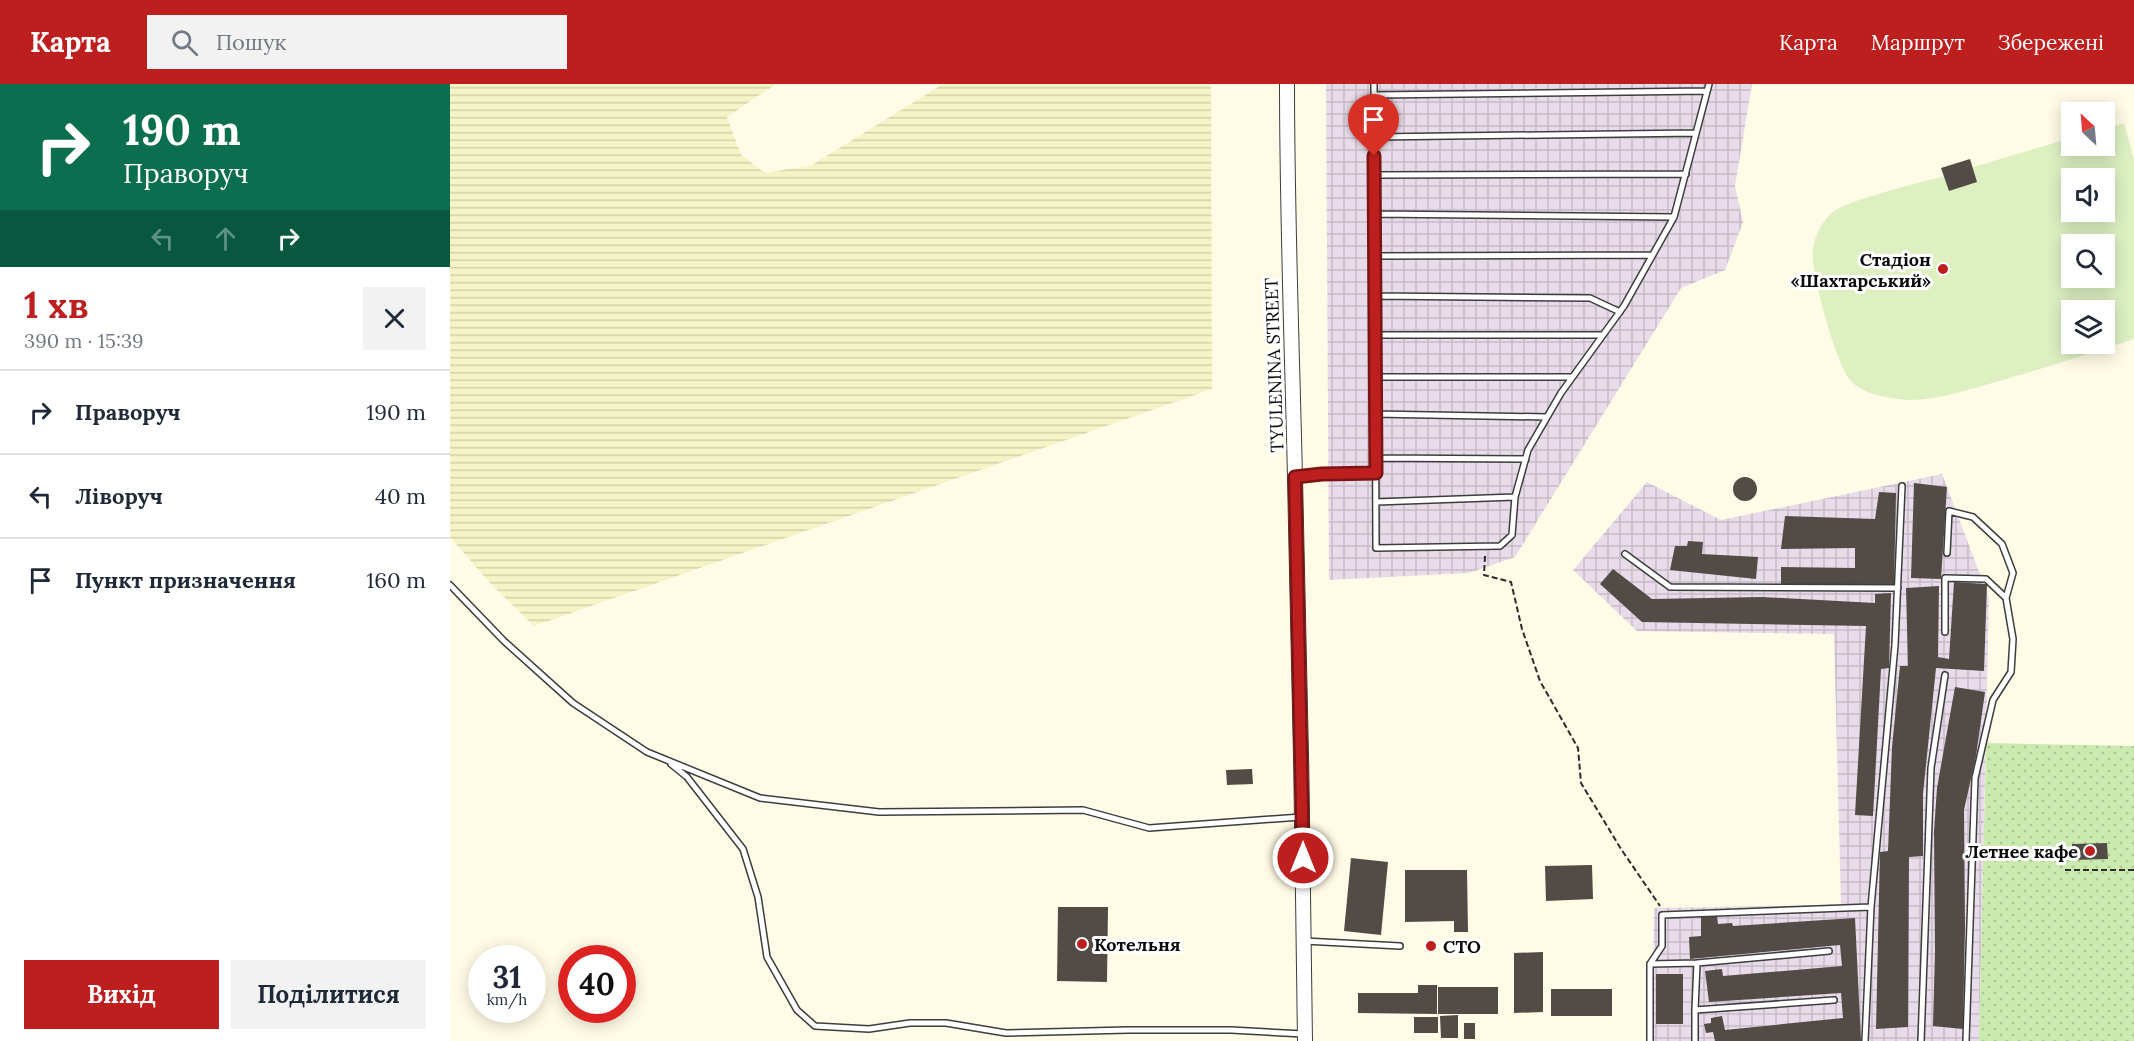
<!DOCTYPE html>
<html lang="uk">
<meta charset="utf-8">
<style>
:root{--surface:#fff;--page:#f2f2f3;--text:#1f2937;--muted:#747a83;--line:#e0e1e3;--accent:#bd1f1e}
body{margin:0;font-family:Lora,serif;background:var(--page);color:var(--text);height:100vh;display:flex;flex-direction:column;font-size:22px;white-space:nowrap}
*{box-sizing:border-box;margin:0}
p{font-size:20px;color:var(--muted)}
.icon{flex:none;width:33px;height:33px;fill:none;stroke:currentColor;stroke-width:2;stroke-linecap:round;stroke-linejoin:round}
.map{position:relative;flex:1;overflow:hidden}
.panel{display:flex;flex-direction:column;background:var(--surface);width:450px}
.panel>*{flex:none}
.guide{background:#0b6e4f;color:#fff;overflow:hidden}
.needle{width:39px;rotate:334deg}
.controls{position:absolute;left:1611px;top:18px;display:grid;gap:12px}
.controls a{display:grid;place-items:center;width:54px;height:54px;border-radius:0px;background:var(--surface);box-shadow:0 3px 15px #0003;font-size:30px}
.speed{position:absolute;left:18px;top:861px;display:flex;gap:12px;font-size:30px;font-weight:700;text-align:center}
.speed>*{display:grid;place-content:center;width:78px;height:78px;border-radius:50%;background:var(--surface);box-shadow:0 3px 15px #0003;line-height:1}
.speed small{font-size:15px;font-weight:400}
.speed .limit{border:9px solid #d22;background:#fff;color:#111}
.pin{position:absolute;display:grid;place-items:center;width:51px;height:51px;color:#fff;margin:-62px -26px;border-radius:50% 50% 50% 0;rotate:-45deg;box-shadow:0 0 6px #0007}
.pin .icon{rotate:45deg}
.me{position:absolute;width:66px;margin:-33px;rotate:0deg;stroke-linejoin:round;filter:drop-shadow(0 0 4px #0008)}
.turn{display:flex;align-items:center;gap:21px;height:126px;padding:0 24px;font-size:27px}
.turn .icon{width:78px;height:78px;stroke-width:2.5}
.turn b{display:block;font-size:42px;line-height:51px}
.lanes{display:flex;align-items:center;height:57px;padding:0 24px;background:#0003;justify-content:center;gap:30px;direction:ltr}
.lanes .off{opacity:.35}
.round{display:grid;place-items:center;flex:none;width:63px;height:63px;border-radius:0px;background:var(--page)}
.overview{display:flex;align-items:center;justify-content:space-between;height:102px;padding:0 24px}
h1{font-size:36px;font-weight:800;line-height:45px;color:var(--accent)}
.primary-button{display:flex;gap:12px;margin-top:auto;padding:12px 24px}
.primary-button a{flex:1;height:69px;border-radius:0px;background:var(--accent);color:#fff;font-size:24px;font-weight:800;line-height:69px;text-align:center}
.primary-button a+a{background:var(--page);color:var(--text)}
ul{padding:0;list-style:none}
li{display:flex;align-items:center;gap:18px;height:84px;padding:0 24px;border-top:2px solid var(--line)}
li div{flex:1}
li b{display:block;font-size:22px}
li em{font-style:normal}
header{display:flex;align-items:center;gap:36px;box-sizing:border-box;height:84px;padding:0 30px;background:var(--accent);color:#fff}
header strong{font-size:28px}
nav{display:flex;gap:33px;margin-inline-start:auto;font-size:21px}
.search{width:420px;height:54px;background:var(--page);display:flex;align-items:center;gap:15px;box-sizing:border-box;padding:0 21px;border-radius:0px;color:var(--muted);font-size:22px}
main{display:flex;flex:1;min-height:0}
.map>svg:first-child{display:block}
.industrial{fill:url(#industrial-grid)}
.farmland{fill:url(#farmland-rules)}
.park{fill:url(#park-dots)}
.pitch{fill:#def0c2;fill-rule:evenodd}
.building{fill:#524b46}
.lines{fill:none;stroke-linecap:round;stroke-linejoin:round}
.service-casing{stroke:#3d3d3d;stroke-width:8}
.tertiary-casing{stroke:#3d3d3d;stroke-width:16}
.path{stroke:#2c2c2c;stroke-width:2;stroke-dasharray:6 3;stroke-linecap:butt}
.service{stroke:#fff;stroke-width:5}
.tertiary{stroke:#fff;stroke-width:14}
.route-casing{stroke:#7b1414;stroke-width:15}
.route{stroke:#bd1f1e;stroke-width:10}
.poi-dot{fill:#bd1f1e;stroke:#fff;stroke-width:2}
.labels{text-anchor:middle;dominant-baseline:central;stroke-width:6;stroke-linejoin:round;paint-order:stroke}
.poi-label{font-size:18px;font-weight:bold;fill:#0a0a0a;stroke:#fff;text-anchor:end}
.street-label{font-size:18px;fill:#0a0a0a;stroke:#fff}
</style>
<header>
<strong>Карта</strong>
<div class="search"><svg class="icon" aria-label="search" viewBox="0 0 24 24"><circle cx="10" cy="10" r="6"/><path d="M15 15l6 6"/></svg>Пошук</div>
<nav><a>Карта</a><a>Маршрут</a><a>Збережені</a></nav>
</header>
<main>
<section class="panel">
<div class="guide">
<div class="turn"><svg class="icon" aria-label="right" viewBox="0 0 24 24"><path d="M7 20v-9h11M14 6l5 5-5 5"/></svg><div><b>190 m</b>Праворуч</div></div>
<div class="lanes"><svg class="icon off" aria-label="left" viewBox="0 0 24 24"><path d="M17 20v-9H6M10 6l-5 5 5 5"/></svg><svg class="icon off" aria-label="ahead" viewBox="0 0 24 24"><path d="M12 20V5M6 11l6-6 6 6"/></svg><svg class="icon" aria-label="right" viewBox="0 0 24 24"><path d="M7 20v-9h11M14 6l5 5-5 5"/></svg></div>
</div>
<div class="overview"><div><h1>1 хв</h1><p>390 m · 15:39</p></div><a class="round"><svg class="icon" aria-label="close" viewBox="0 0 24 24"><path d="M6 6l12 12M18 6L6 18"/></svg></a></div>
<ul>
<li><svg class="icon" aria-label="right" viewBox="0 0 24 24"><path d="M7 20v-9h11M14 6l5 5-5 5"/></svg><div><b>Праворуч</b></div><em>190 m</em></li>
<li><svg class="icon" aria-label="left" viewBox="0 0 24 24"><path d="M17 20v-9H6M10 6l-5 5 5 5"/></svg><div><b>Ліворуч</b></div><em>40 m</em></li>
<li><svg class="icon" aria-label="arrive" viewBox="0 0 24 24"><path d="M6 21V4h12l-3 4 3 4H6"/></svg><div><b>Пункт призначення</b></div><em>160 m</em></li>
</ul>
<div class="primary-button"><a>Вихід</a><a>Поділитися</a></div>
</section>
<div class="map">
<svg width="1684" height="957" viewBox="0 0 1684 957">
<defs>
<pattern id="industrial-grid" width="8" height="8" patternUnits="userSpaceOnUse" patternTransform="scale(1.5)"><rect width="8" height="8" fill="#e9dcea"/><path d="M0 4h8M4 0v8" fill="none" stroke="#c6bbc7"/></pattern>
<pattern id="farmland-rules" width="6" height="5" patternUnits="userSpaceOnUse" patternTransform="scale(1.5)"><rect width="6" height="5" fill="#f5f4c6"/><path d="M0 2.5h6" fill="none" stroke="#d1d0a9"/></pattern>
<pattern id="park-dots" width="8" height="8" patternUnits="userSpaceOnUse" patternTransform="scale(1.5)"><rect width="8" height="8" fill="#caeab0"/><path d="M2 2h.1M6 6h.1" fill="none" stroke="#acc796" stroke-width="1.8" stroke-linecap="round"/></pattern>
</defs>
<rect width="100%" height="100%" fill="#fffbe6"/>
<path class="industrial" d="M876,0H1302L1285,102L1293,138L1275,186L1231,204L1065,473L1019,489L879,496Z
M1492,390L1539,514L1529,957H1202L1204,824L1391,821L1384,550L1187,547L1123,486L1197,398L1271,436Z"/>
<path class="farmland" d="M0,0H326L277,33L291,71L315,89L362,81L493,0H761L762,305L84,542L39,498L0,453Z"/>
<path class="park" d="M1536,659L1684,662V957H1529Z"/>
<path class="pitch" d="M1674,39L1684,75V255C1634,271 1583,288 1532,302C1506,309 1475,319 1448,315C1432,313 1409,308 1399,295C1386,277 1359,185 1363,164C1365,152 1372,137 1382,129C1398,115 1470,99 1494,92L1491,84L1520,75L1523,83L1621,54L1622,62H1654L1655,45ZM1622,94H1654V128H1622ZM1622,160H1654V194H1622ZM1622,226H1654V260H1622Z"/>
<path class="building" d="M1520,75L1527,98L1499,107L1491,84Z
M1283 405a12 12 0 1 1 24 0a12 12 0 1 1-24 0Z
M1464,399L1497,403L1491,495L1461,494Z
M1429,408L1446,409L1444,501H1331V483L1405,484V464L1331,465L1335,432L1425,435Z
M1238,457L1253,458L1252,470L1308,473L1306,495L1220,486L1225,462H1237Z
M1163,485L1202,515L1312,513L1425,519V510L1441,509L1439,584L1431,585L1423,732L1405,731L1416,542L1192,538L1150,500Z
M1504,498L1537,500L1534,587L1486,584L1473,710V772L1459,773L1458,943L1426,945L1430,768L1438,767L1442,663L1450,582H1458L1456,504L1489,502L1488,573L1499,575Z
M1505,603L1535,608L1526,672L1514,726L1515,843L1513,945L1483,942L1485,868L1484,747L1487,704Z
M802,685L803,700L777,701L776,686Z
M1657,759L1658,775L1623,776L1622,760Z
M901,774L938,778L931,851L894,847Z
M1142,781L1143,815L1096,817L1095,782Z
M955,786H1017L1018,848H1004V837L955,838Z
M608,823H658L657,898L607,897Z
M1267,832L1268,840L1282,839L1283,842L1405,834L1411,957H1265L1263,948L1256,949L1254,940L1261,939V934L1272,932L1275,946L1393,934L1391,909L1259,918L1255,887L1272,885L1273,892L1392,882L1390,861L1240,875L1239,853L1251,852V833Z
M1093,868V928L1064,929V869Z
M1206,890H1233V940H1206Z
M968,901H987V930L908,929V909H968Z
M988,903H1048V930H988Z
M1101,905H1162V932H1101Z
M1008,931V954H991L990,932Z
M964,933H988V949H964Z
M1014,939H1025V955H1014Z"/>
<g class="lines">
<defs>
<path id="service" d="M924,0L926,464L1050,462L1062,451L1065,413L1078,366L1111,309L1174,222L1224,133L1259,0
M924,11L1257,7
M924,53L1246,49
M924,91L1236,90
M924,130L1224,133
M925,172L1202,171
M925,212L1140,214L1170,228
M925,251H1153
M925,293H1122
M925,330L1097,333
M925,374L1076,375
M846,392L872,390L926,389
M926,418L1065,413
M1497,469L1499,427L1523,433L1552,460L1563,489L1556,514
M1175,470L1220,503L1448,504
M0,501L54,557L123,619L197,668L310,714L429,728L633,726L699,744L851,733
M1495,548V494L1536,495L1556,514L1563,555L1561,588L1543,616L1525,694L1516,957
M221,680L237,693L293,765L308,813L317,873L347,926L365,942L419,945L460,939H496L556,949L678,946H781L853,950
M854,857L950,862
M1200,880L1247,879
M1245,926L1247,879L1379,867
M1200,957V880L1212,862V831L1421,823
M1245,957V926L1384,916
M1415,957L1421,823L1445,561L1452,402
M1471,957L1481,684L1495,591"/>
<path id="tertiary" d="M837,0C837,132 842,263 845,394C850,582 853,769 855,957"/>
</defs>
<use href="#service" class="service-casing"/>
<use href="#tertiary" class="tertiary-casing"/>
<path class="path" d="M1035,472L1034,491L1061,498L1072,545L1090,597L1128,664L1131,699L1171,765L1210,822
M1615,786H1684"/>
<use href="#service" class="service"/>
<use href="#tertiary" class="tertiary"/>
</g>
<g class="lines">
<defs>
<path id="route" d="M853,774L845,393L872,390L926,389L924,72"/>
</defs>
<use href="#route" class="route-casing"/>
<use href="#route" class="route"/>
</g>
<g class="poi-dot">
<circle cx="1493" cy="185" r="6"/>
<circle cx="1640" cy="767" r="6"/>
<circle cx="632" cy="860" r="6"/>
<circle cx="981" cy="862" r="6"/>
</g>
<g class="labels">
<g class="poi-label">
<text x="1481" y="175">Стадіон<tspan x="1481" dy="21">«Шахтарський»</tspan></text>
<text x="1628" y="767">Летнее кафе</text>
<text x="644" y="860" text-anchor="start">Котельня</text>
<text x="993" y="862" text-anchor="start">СТО</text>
</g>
<g class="street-label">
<text transform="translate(824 281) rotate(-92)">TYULENINA STREET</text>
</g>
</g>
</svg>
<div class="controls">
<a><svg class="needle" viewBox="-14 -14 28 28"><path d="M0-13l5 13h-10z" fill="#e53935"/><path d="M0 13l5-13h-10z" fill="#747a83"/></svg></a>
<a><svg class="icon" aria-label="sound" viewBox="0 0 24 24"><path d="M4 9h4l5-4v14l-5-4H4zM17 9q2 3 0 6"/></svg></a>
<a><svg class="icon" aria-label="search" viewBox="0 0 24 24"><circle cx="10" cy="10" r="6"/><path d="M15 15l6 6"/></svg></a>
<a><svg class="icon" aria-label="layers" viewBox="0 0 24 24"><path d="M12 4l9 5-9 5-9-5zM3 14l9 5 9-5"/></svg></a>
</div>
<div class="speed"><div>31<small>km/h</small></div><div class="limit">40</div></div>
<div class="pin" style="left:924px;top:72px;background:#d93025"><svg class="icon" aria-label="arrive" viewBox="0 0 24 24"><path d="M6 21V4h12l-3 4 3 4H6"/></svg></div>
<svg class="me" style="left:853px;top:774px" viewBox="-20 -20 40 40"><circle r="17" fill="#bd1f1e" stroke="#fff" stroke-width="3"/><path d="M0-11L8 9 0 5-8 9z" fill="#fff"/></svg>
</div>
</main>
